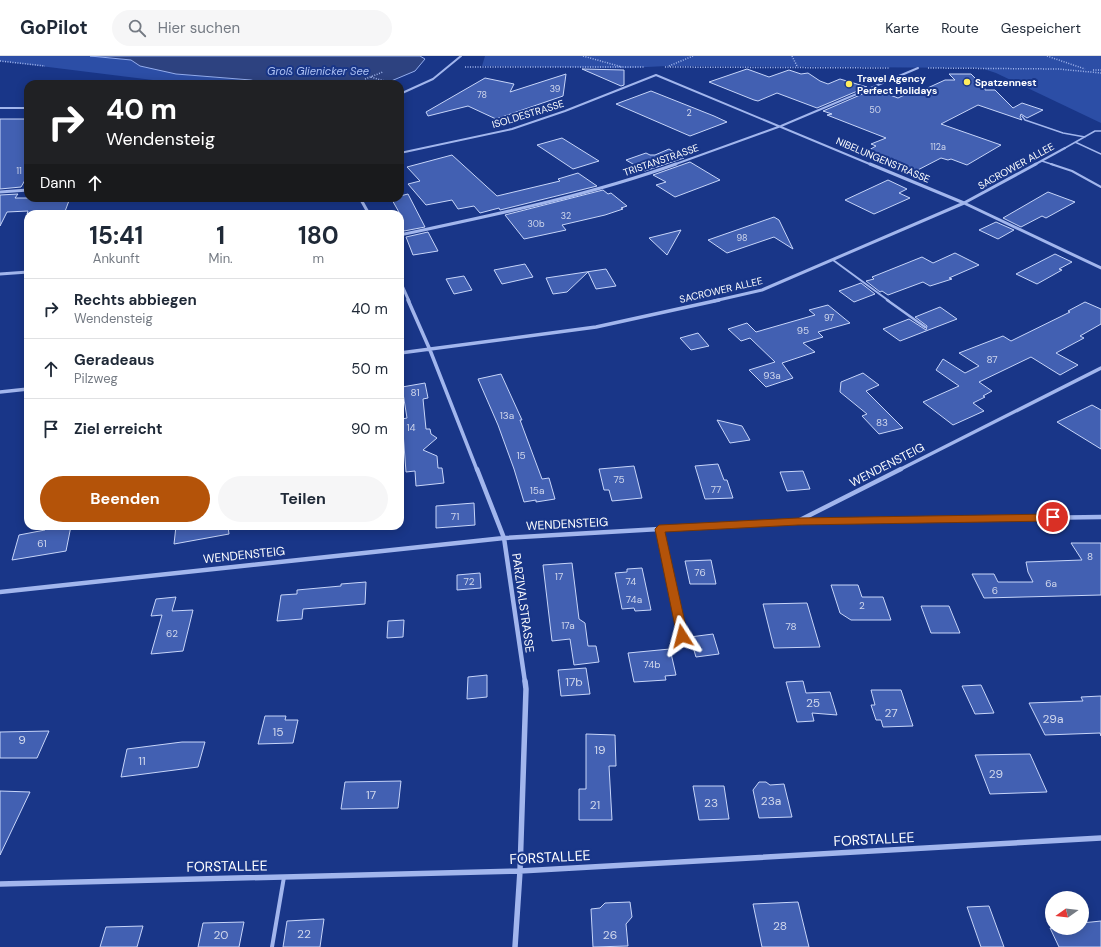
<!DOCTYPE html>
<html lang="de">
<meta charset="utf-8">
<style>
:root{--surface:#fff;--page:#f6f6f7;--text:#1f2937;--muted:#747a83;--line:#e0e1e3;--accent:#b45309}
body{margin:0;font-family:"DM Sans",sans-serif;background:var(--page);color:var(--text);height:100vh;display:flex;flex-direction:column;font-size:15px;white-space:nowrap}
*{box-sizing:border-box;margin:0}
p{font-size:13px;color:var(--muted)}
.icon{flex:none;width:22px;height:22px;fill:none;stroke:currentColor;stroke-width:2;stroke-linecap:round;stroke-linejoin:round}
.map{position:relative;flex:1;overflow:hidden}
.details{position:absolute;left:24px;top:154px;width:380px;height:320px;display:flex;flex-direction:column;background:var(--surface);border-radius:12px;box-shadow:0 2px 10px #0003}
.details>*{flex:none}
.banner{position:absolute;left:24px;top:24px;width:380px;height:122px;border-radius:12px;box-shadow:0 2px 10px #0003;background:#202124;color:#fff;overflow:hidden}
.needle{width:26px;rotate:256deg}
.buttons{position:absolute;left:1045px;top:835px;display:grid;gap:8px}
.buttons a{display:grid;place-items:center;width:44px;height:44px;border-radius:50%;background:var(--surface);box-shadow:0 2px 10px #0003;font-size:20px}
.pin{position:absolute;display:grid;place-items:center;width:34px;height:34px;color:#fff;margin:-17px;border:2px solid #fff;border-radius:50%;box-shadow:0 1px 4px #0007}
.me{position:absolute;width:44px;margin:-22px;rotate:351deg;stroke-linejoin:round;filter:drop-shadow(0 0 3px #0008)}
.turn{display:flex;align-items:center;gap:14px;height:84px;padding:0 16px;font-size:18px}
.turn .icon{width:52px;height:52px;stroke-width:2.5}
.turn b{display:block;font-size:28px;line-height:34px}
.then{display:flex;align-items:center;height:38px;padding:0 16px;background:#0003;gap:8px;font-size:15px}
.eta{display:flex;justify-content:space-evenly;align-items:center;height:68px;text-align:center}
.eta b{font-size:24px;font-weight:700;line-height:28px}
.action{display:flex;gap:8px;margin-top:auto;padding:8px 16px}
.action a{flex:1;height:46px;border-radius:24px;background:var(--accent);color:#fff;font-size:16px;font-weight:700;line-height:46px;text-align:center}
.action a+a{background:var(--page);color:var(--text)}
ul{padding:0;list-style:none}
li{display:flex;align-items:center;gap:12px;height:60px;padding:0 16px;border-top:1px solid var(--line)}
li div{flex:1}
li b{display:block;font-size:15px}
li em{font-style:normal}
header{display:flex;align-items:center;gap:24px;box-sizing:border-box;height:56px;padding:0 20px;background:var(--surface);border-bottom:1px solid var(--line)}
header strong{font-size:19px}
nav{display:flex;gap:22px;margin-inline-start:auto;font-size:14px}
.search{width:280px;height:36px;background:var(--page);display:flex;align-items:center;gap:10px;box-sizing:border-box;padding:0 14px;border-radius:22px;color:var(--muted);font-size:15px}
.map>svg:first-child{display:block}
.green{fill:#2c4ea6}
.water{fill:#2d4280;stroke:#94aeef}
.building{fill:#4260b2;stroke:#c7d5f9}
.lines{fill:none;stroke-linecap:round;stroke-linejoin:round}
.path{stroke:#a2b6ed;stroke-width:1.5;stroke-dasharray:1 1.5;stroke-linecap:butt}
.lane-far4{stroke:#a2b6ed;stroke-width:1.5}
.lane-far3{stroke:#a2b6ed;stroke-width:2}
.lane-far2{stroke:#a2b6ed;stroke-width:2.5}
.lane-far1{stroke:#a2b6ed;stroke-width:3}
.lane{stroke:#a2b6ed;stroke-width:4}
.street-far4{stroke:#a2b6ed;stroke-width:2}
.street-far3{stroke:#a2b6ed;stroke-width:3}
.street-far2{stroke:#a2b6ed;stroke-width:3.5}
.street-far1{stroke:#a2b6ed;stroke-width:4.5}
.street{stroke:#a2b6ed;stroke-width:5.5}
.route{fill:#b45309;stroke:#753606}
.poi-dot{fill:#ffed5e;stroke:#193688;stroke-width:1.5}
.labels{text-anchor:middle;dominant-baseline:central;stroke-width:4;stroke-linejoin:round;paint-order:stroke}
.far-number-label{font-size:9px;fill:#d0d7ec}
.far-poi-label{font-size:10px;font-weight:bold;fill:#fff;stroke:#193688;text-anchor:start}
.far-street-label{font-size:10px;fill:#fff;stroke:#193688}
.number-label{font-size:10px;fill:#d0d7ec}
.far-water-label{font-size:11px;font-style:italic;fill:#adc1f4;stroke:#193688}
.street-label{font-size:12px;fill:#fff;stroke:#193688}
.near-number-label{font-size:12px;fill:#d0d7ec}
.near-street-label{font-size:14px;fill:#fff;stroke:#193688}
</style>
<header>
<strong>GoPilot</strong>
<div class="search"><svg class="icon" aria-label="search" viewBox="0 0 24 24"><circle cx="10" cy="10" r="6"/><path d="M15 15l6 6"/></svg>Hier suchen</div>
<nav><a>Karte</a><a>Route</a><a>Gespeichert</a></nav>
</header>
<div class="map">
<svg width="1101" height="891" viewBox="0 0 1101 891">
<rect width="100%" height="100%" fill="#193688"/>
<path class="green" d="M0,0H90L131,4L140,10L176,18L251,24L266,28H185L0,5Z
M485,0H1101V67L996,17L981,12L667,10L626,12L482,10Z"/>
<path class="water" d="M90,0H420L425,3L415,15L384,28H266L251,24L176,18L140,10L131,4Z"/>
<path class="building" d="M582,13L624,14V29L621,30Z
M747,13L769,21L789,14L801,18L808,17L820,25L828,28L840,23L867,31L817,52L777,37L758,45L754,44L709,26Z
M566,18L563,40L496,63L468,50L428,60L426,56L485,22L514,28L510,36Z
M949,18H971L980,27L984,28L985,34H995L1013,52L1022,47L1043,54L1027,62L1021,58L1020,61L1022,64L978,49L941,68L1001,89L967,109L951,103L948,104L941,102L912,117L891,108L895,106L867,95L876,90L871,88L886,82L827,59L832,58L823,55L874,33L898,42L917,33L921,35L945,24H955Z
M651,35L714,60L727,66L690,80L616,48Z
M0,63H28V119L21,131L0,133Z
M562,82L599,105L573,113L537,89Z
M669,93L684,102L645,115L626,104L646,97L650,99H655Z
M452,99L497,140L560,125L558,123L578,117L597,130L504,153L500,154L499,152L480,157L474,150L458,153L452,144L426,149L408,128L420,125L407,111Z
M690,106L720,124L675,141L656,129L666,126L653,119Z
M888,124L907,133L899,137L910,142L874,158L845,144Z
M603,134L608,138L611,137L627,150L621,152L623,153L605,159L562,169L566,174L524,183L505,159Z
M1048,136L1075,146L1046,162L1042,160L1021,171L1003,162Z
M18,138L15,142H70L64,158H27L28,155L7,156L0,170V139Z
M408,138L425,171L404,175L400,165V158L391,142H400V140Z
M774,161L779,164L793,193L774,181L727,197L708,184Z
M996,166L1014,174L998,183L979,174Z
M681,174L667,199L649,182Z
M428,176L438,195L413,199L406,181Z
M955,197L979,209L949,222L952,223L930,230L923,226L888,239L882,235L880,236L866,225L874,223L872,221L922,201L933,207Z
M1055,198L1072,206L1059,213L1062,214L1037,228L1016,218Z
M525,208L533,221L502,228L494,214Z
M606,213L616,230L596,233L588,216L567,236L553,238L546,222Z
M464,220L472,234L454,238L446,223Z
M861,227L875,238L854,246L839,235Z
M1085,246L1101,253V268L1080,280L1084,282L1056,297L1078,309L1060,319L1031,301L979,326L992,335L983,340L985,341L973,347L984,355L953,369L923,346L959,330L936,314L943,303L965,317L979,310L959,297L1003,280L1011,285L1070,256L1068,255Z
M828,249L850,267L818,276L823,281L803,287L815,296L782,307L793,322L766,331L749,314L775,306L750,282L741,285L728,273L747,267L756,276L815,259L809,254Z
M940,251L957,263L900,285L883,273L909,263L926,274L927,270L915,261Z
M698,277L709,290L691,294L680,282Z
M863,317L879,329L866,335L903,372L879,378L862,360L867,358L840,336L841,326Z
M501,318L522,364H520L542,423L549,422L555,443L536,446V444L524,446L514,413L498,369L478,323Z
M425,327L428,342L423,343L426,373H430L431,378L437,382L423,394L437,400L438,412H442L444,427L416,430L415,415L406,416L402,363L407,362L402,331Z
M1092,349L1101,354V393L1057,366Z
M717,364L742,370L750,384L730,387Z
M718,408L724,424H727L733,442L705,443L695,410Z
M634,410L642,442L612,445L609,434H604L599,413Z
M803,415L810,433L787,435L780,416Z
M474,447L475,469L436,472V450Z
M46,470H71L66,495L12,504L19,479L45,474Z
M176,470H228L229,478L174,488Z
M1071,487H1101V539L984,542L972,518H994L998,526H1033L1028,516L1026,506L1082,504Z
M711,504L716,528H690L685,505Z
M572,507L579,563L585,567L588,590H596L599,606L574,609L570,583L552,585L543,509Z
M642,512L651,554L635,555L634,552L622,553L615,517L627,516V513Z
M480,517L481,532L457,534V519Z
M366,526L365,548L303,553L302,563L277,565L281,539L297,538V534L341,530V528Z
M831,529H858L862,541H883L891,564H851L840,557Z
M176,541L172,555L193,554L183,595L151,598L162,559L151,560L156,543Z
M807,547L820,591L774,592L763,548Z
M921,550H949L960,577H931Z
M404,564L403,581L387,582L388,565Z
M713,578L719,598L696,601L690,581Z
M670,593L676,619L665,620L666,624L634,626L628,597Z
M586,612L590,638L561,640L558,614Z
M487,619V641L467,643L468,621Z
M803,625L806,637L830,636L837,659L812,657L814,665L797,666L786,626Z
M981,629L994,657L975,658L962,630Z
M871,634H901L913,670L883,671L881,664H876L871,649H875Z
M1101,640V680L1100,677L1045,679L1029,647L1083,645L1081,641Z
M265,660H286L285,664H298L293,687L258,688Z
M49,675L37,702H0V676Z
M586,678L615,679L616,710H609L612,764H579V733H586Z
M182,686H205L198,711L121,721L127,693Z
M1030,698L1047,736L990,738L975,699Z
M401,725L398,752L341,753L345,726Z
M759,726H766L770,729L784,728L792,761L759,762L753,734Z
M693,730H724L729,763L699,764Z
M0,735L30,736L0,799Z
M630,846L632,861L626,868L628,890L593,891L591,853L600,852L605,847Z
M798,846L809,891H762L753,848Z
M989,850L1004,891H981L967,851Z
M324,863L320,891H283L287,865Z
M1101,865V891H1059L1050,872H1082V867Z
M244,866L239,891H198L203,867Z
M143,870L137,891H100L106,871Z"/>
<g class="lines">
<path class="path" d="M583,0L622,11
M792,0L797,10
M1047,0L1085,13
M0,5L45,10
M669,10L693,0
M465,11H644
M665,11L889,12
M928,12L1058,13L1101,17
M1093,14H1101
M371,21L388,26
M365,23L383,16"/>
<path class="lane-far4" d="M1022,60L1025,64L1063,77L1085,81
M1075,86L1101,98
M1065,92L1095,75H1101
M1042,105L1054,109"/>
<path class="lane-far3" d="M1051,108L1072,115L1101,131
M833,204L889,245"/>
<path class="lane-far2" d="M887,244L925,271"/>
<path class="lane-far1" d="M659,473L683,580"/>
<path class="lane" d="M272,891L284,821"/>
<path class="street-far4" d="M400,38L433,23L461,0
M0,52H28
M400,97L512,73L565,55L656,19L872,109
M673,109L781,70L918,12
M1034,109L1065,92"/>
<path class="street-far3" d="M870,108L964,147L1101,212
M0,136L28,134
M360,142L369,158
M400,179C493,159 587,140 676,108
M0,218L28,216
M400,225L409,245
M714,245L762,234L964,147L1036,108"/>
<path class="street-far2" d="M408,244L430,294L477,414
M400,297L596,271L719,244
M0,336L28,333
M899,414L1101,312"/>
<path class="street-far1" d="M477,413L504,482L525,626
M800,465L1101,461
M0,536L504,482L798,465L901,413"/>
<path class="street" d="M0,828L520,815L1101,782
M515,891L520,815L526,633L525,625"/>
</g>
<path class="route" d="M1053,458L1058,461L1053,465L798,469L665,476L688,580L686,583L682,584L679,583L677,580L655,473L659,469L798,462Z"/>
<g class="poi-dot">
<circle cx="967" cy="26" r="4"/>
<circle cx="849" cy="28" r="4"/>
</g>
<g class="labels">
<g class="far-number-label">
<text x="555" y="33">39</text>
<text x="482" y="39">78</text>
<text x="875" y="54">50</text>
<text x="689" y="57">2</text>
<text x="938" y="91">112a</text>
<text x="19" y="115">11</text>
<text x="566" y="160">32</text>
<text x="536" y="168">30b</text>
<text x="742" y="182">98</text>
<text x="829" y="262">97</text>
</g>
<g class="far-poi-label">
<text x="857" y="22">Travel Agency<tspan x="857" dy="12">Perfect Holidays</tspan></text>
<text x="975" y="26">Spatzennest</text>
</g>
<g class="far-street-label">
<text transform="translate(528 58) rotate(-17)">ISOLDESTRASSE</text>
<text transform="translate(661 104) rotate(-19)">TRISTANSTRASSE</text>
<text transform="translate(883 104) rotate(23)">NIBELUNGENSTRASSE</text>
<text transform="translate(1016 110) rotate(-29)">SACROWER ALLEE</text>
<text transform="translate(721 234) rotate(-13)">SACROWER ALLEE</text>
</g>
<g class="number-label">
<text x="803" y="274">95</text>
<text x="992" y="303">87</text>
<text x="772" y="319">93a</text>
<text x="415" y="336">81</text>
<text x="507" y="359">13a</text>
<text x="882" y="366">83</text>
<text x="411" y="371">14</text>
<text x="521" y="399">15</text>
<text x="619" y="423">75</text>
<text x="716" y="433">77</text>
<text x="537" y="434">15a</text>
<text x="455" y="460">71</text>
<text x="42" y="487">61</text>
<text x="1090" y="500">8</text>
<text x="700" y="516">76</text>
<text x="559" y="520">17</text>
<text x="469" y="525">72</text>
<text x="631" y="525">74</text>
<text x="1051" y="527">6a</text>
<text x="995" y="534">6</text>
<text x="634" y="543">74a</text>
<text x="862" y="549">2</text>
<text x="568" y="569">17a</text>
<text x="791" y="570">78</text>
<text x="172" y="577">62</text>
<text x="652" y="608">74b</text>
</g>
<g class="far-water-label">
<text x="318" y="15">Groß Glienicker See</text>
</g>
<g class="street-label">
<text transform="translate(887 409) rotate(-27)">WENDENSTEIG</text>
<text transform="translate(567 468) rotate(-3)">WENDENSTEIG</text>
<text transform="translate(244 499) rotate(-6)">WENDENSTEIG</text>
<text transform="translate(523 547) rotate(82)">PARZIVALSTRASSE</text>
</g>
<g class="near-number-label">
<text x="574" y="626">17b</text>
<text x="813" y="647">25</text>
<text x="891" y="657">27</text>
<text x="1053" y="663">29a</text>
<text x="278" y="676">15</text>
<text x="22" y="684">9</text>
<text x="600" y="694">19</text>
<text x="142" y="705">11</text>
<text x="996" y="718">29</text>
<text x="371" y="739">17</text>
<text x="771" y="745">23a</text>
<text x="711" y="747">23</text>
<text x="595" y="749">21</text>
<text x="780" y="870">28</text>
<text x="304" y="878">22</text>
<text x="221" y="879">20</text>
<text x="610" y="879">26</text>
</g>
<g class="near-street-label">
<text transform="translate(874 783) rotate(-3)">FORSTALLEE</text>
<text transform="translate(550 801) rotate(-3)">FORSTALLEE</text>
<text transform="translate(227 810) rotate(-1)">FORSTALLEE</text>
</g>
</g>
</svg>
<div class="buttons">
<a><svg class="needle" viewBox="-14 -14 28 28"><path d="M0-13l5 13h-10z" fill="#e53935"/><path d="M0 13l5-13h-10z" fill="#747a83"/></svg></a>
</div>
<div class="pin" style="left:1053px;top:461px;background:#d93025"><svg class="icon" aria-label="arrive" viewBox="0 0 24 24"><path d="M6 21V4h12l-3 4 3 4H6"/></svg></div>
<svg class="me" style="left:682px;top:580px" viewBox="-20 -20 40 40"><path d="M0-17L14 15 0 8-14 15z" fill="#b45309" stroke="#fff" stroke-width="4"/></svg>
<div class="banner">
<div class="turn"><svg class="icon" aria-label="right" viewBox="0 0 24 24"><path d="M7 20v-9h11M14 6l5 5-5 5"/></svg><div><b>40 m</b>Wendensteig</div></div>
<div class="then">Dann<svg class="icon" aria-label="ahead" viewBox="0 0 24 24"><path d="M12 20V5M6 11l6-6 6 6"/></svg></div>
</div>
<section class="details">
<div class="eta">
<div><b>15:41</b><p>Ankunft</p></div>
<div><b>1</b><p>Min.</p></div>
<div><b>180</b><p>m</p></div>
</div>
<ul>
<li><svg class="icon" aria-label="right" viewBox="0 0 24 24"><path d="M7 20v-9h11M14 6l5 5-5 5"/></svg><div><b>Rechts abbiegen</b><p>Wendensteig</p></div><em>40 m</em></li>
<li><svg class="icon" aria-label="ahead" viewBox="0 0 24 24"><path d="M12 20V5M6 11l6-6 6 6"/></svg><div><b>Geradeaus</b><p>Pilzweg</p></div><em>50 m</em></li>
<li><svg class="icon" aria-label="arrive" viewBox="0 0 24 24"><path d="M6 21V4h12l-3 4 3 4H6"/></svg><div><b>Ziel erreicht</b></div><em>90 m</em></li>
</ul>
<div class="action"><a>Beenden</a><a>Teilen</a></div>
</section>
</div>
